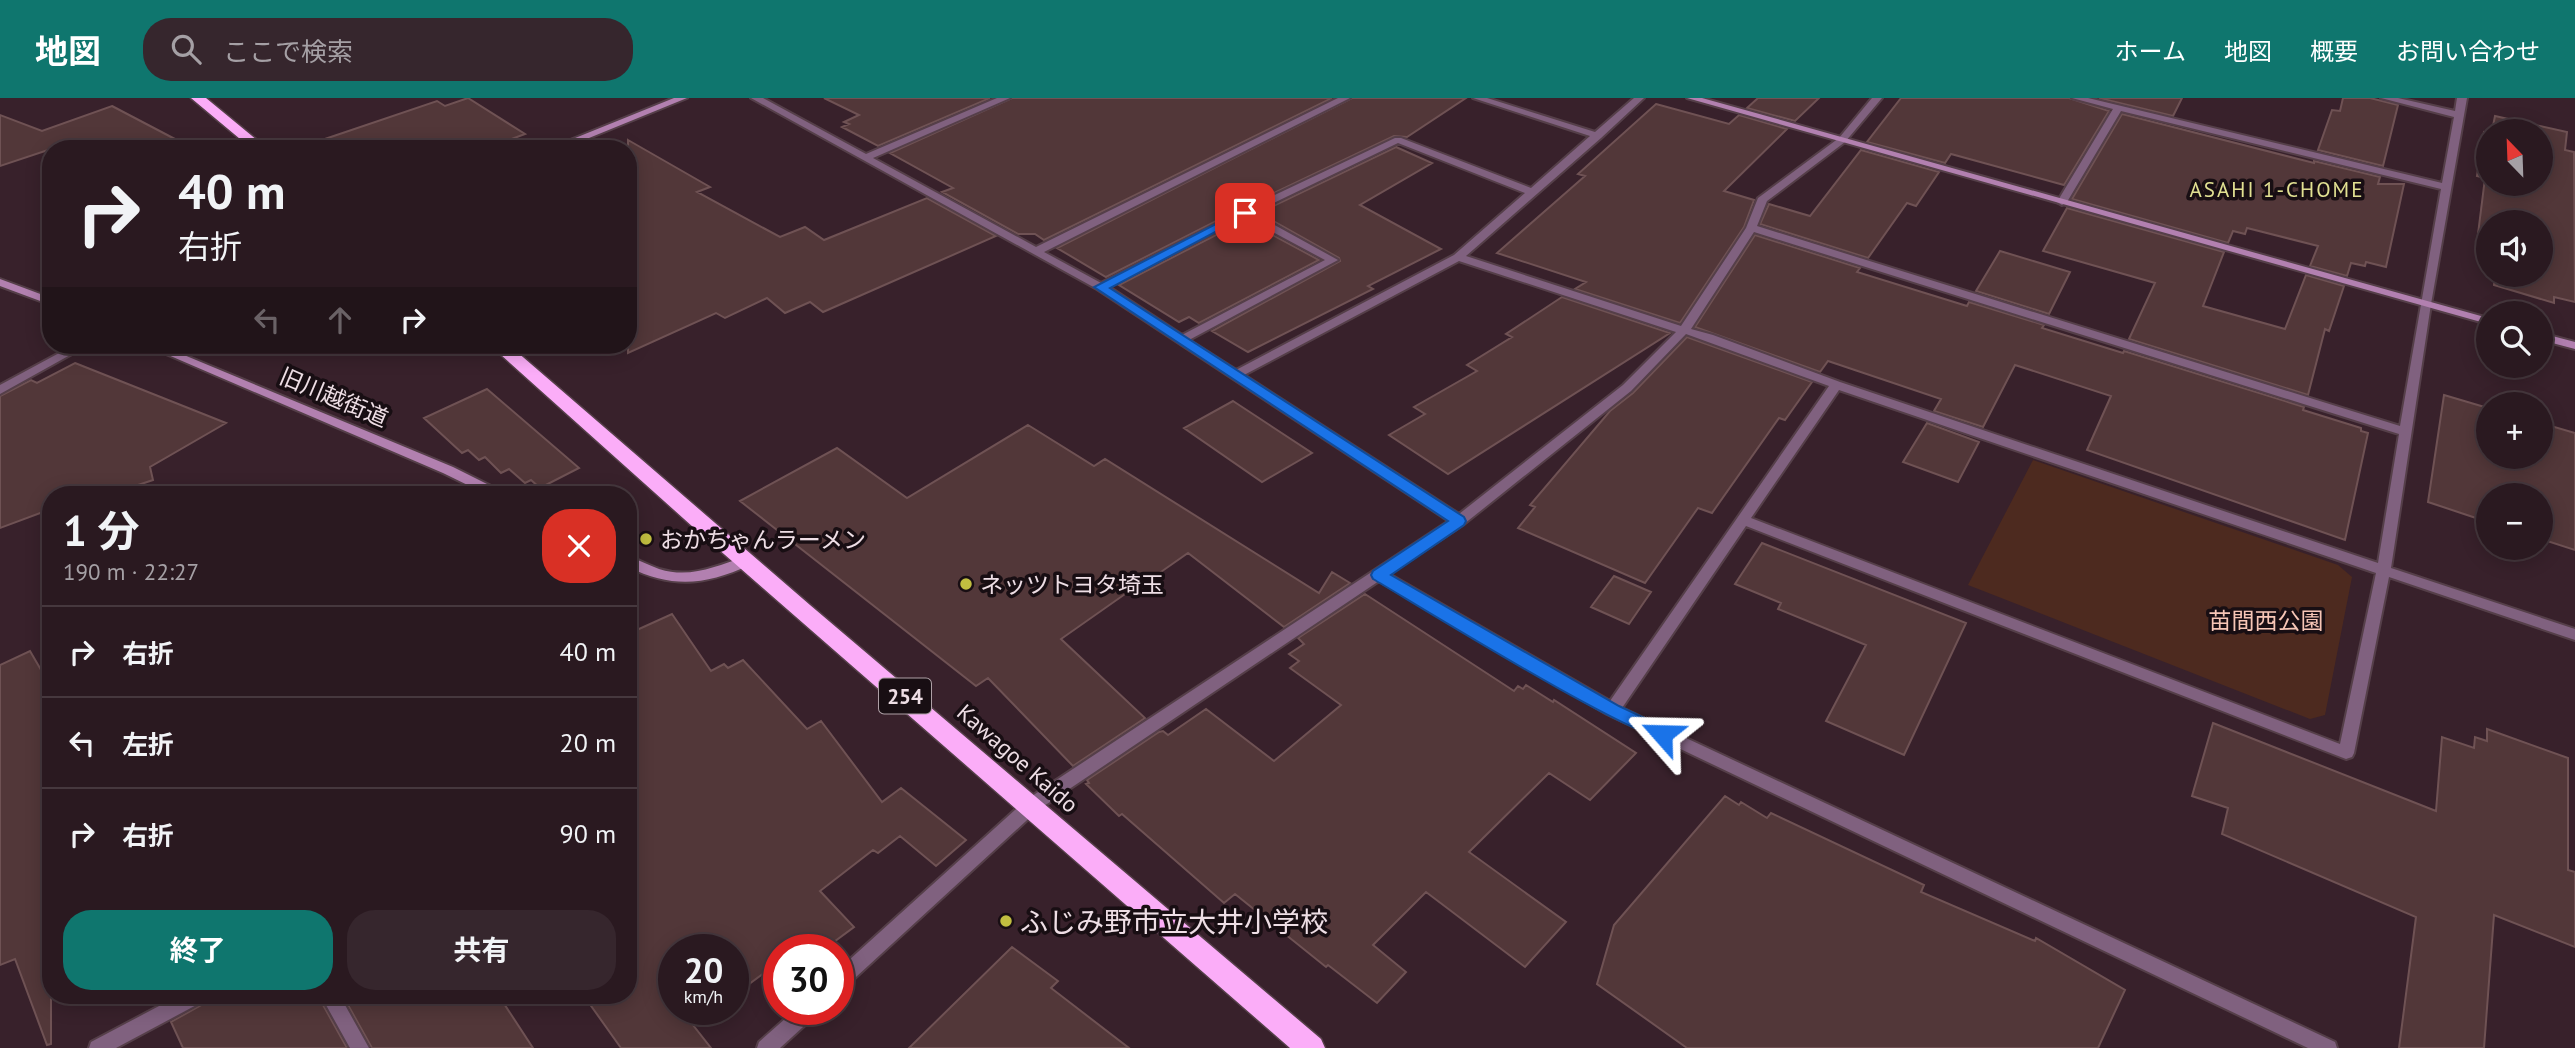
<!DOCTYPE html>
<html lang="ja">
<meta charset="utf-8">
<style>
:root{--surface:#2a1920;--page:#36262d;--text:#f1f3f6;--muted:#a5a0a5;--line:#46383e;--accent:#0f766e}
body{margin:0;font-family:"PT Sans","Noto Sans JP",sans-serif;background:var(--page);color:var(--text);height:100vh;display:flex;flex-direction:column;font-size:26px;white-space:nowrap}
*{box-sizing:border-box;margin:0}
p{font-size:23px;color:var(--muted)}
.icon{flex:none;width:38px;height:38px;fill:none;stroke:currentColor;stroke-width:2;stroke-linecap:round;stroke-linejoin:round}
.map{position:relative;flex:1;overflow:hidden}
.drawer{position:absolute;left:42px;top:388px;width:595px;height:518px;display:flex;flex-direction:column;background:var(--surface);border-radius:28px;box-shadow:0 4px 18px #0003,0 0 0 2px var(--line)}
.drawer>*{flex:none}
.hud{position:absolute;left:42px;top:42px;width:595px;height:214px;border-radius:28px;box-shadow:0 4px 18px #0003,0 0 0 2px var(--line);background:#2a1920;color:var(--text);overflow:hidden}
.needle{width:46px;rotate:337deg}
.fabs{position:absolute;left:2476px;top:21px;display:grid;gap:14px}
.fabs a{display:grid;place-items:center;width:77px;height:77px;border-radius:50%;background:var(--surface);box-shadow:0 4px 18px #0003,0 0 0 2px var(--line);font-size:35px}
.speed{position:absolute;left:658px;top:836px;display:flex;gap:14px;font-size:35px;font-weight:700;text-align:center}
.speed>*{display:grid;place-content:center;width:91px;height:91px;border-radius:50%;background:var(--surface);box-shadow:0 4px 18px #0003,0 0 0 2px var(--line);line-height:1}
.speed small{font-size:18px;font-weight:400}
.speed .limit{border:10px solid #d22;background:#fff;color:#111}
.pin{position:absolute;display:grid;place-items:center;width:60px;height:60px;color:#fff;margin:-30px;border-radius:14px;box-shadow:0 4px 10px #0006}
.me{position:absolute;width:77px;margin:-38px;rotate:295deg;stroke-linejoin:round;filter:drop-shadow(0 0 5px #0008)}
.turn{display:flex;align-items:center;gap:24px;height:147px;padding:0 21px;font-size:32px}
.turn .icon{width:91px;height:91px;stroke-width:2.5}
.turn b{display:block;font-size:49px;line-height:60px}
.lanes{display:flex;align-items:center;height:66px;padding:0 21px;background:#0003;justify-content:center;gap:35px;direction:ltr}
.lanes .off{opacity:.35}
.round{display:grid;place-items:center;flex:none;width:74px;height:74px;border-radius:28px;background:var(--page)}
.head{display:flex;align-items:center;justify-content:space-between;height:119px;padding:0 21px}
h1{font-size:42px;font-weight:700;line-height:52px}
.primary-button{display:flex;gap:14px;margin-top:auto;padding:14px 21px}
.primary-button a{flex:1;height:80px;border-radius:28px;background:var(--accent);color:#fff;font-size:28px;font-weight:700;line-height:80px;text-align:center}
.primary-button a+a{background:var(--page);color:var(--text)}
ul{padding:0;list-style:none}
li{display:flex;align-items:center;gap:21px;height:91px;padding:0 21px;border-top:2px solid var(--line)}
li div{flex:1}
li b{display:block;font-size:26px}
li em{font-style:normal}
header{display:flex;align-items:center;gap:42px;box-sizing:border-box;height:98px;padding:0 35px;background:var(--accent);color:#fff}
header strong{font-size:33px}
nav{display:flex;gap:38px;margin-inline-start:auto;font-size:24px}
.search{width:490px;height:63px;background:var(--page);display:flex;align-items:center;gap:18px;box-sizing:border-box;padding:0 24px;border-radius:28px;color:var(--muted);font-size:26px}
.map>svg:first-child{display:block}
.green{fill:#4d2a1f}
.building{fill:#523739;stroke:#6f5254;stroke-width:2}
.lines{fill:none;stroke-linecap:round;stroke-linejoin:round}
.street-casing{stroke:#553f49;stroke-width:4}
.secondary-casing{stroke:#553f49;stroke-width:4}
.highway-casing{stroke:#553f49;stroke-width:3}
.street{fill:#80617f;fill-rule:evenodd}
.secondary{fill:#b280b0;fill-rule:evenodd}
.highway{fill:#fbadf8;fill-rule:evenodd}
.route{fill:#1a73e8;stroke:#114b97;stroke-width:2}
.poi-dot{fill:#c1be40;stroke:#180e13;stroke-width:2.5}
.labels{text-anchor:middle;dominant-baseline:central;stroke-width:7;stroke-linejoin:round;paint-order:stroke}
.far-neighbourhood-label{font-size:21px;letter-spacing:2px;fill:#e2e192;stroke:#180e13}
.shield{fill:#180e13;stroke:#aea0a6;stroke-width:2}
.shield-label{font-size:21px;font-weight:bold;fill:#eedee5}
.street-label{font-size:23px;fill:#eedee5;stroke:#180e13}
.poi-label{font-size:23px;fill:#eedee5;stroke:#180e13;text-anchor:start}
.park-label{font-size:23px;fill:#f7c6b6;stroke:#180e13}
.near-poi-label{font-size:28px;fill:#eedee5;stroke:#180e13;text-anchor:start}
</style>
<header>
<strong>地図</strong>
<div class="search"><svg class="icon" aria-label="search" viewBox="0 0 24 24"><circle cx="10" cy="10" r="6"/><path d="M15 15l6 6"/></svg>ここで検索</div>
<nav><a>ホーム</a><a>地図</a><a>概要</a><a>お問い合わせ</a></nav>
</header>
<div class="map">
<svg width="2575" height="950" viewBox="0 0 2575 950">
<rect width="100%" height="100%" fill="#38212b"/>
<path class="green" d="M2033,362L2338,467L2352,479L2325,617L2310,621L1968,487Z"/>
<path class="building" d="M468,0L525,36L485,51H317L316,44L437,3L445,8Z
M824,0H990L878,48L842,29L849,26L844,24L859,17Z
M1012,0H1332L1044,142L1035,136H1018L942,94L953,90L890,55Z
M1352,0H1466L1407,39L1394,38L1240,111L1106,179L1057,150Z
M1758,0H1819L1795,23L1747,10Z
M1901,0H2069L2109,13L2064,87L1951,56L1945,65L1867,44Z
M2099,0H2182L2173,18Z
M2343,0H2370L2398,7L2383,68L2318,52L2332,12L2340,13Z
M1656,6L1729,26L1739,17L1787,31L1724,93L1754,102L1744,129L1680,225L1575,191L1586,184L1497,155L1585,78L1578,76Z
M112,8L194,51H51L0,68V17L42,33Z
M2122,16L2314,65V63L2380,79L2378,86H2404L2386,169L2366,164L2365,168L2351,165L2347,178L2310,168L2318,148L2247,130L2245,136L2233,133L2228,145L2072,101Z
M2495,18L2567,34L2565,52L2574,54L2575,204L2554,199V205L2494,187L2495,177H2541V124H2488V147L2477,144L2485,80L2477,78L2484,34L2488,35V86H2541V33H2492Z
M628,42L710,89L697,94L780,139L805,129L824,142L927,100L996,138L823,214L810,204L785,215L767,200L725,220L716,215L628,255Z
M1396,49L1432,65L1360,107L1441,151L1368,188L1373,191L1248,254L1212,233L1340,163L1339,160L1259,115Z
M1861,52L1939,74L1916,108L1907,105L1868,160L1760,126L1769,106L1810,118Z
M2067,110L2224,154L2203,208L2285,231L2306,177L2344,188L2329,233L2325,231L2308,297L2129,241L2155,185L2043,153Z
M1245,122L1319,162L1199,225L1189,219L1179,224L1119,187Z
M1755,137L1860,170L1857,174L1967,208L1969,204L2044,227L2042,230L2123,255L2124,253L2304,309L2303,312L2361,330V333L2368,335L2345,442L2087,352L2111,298L2015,267L1983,329L1934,313L1941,301L1828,263L1820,274L1695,229Z
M2000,153L2070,174L2049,216L1976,193Z
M1562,199L1670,235L1448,376L1389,337L1425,316L1414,309L1477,273L1467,267L1512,239L1506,236Z
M1687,239L1812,284L1785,322L1779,320L1712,415L1698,410L1645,485L1518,430L1535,409L1530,407L1610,313L1633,295Z
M75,265L226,325L150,369L153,382L108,397H51V411L0,430V298L31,282L37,285Z
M487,291L579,370L540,390L531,382L525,385L509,371L501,375L485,359L479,362L468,352L462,355L424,320Z
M2444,297L2488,310V359H2541V325L2575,335V452L2541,441V397H2488V424L2428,404Z
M1233,303L1312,355L1262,384L1184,330Z
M1927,325L1979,344L1958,384L1903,364Z
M1028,327L1094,368L1105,361L1319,495L1332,474L1350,485L1284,529L1188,455L1158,476L1155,475L1061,541L1145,620L1073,668L988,580L976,588L740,403L837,350L907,400Z
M1762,445L1966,525L1904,657L1826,623L1866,547L1778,511L1781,505L1735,486Z
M1614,478L1651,494L1629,526L1591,509Z
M1365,496L1514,593L1518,588L1523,591L1526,587L1553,604L1554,602L1636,655L1590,702L1549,675L1469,754L1566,824L1525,869L1426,794L1373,847L1406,874L1377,905L1328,867L1326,869L1235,796L1224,805L1122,716L1119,718L1086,686L1089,685L1087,682L1159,634L1163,633L1168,637L1206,611L1274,663L1341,607L1290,570L1299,563L1289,556L1304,546L1298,540Z
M672,516L711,573L724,566L728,570L743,562L807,631L821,623L882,704L901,690L966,742L936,768L900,738L878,755L873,752L820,793L854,829L823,852H779V864L733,898V852H674V912H714L693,927L711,950H621L584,898H628V536Z
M30,553L51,589V946L47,947L15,861L0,867V567Z
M2213,625L2436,713L2442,639L2474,650L2475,639L2487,643V631L2568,660V772L2575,774V849L2494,817L2484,950H2399L2416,819L2222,736L2228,710L2192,698Z
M1725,698L1739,707L1741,704L1767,720L1771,715L1924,787L1921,794L2035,843L2036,840L2125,892L2098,950H1687L1597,886L1614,827Z
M1012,849L1058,883L1051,890L1129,950H909Z
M206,898H318L347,950H183L171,924L203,906Z
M343,898H499L533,950H372Z"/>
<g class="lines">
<defs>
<path id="street" d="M751,0H763L866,56L997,0H1010L873,60L1036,149L1338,0H1350L1044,154L1101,185L1241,113L1395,40H1401L1531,90L1590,38L1473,0H1487L1595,34L1634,0H1644L1601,40L1466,158L1681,228L1746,130L1758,100L1839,40L1872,0H1882L1845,44L1767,103L1757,128L2400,328L2441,91L2121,13L2067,104L2062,107L2057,104L2113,11L2072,0H2088L2442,85L2454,19L2381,0H2398L2455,13L2457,0H2467L2431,206L2391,470L2575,531V542L2389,479L2354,655L2352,659L2346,661L1746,428L1622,610L2335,944L2337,950H2308L1607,616L1379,483L1038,712L844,890L838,892V872L1026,702L1449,423L1097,191ZM1398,45L1525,95L1454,157L1236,272L1189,242L1338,162L1253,115ZM1245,119L1325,162L1182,237L1109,189ZM1754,134L2399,336L2378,465L1840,284L1713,237L1691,231ZM1459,163L1676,234L1623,287L1459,416L1244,277ZM1686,236L1829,288L1610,603L1389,476L1464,426L1631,293ZM1839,292L2376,475L2340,646L1751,420Z
M74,247H88L0,296V287Z
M178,898H204L202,904L116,950H89L91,944Z
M321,898H340L369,950H350Z
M795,912H817L815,918L780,950H757L759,944Z"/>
<path id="secondary" d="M674,0H687L562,51H548Z
M1687,0H1702L2488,220V226Z
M0,181L51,200V207L0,188Z
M2541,235L2575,244V251L2541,242Z
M145,247H160L453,369L503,394L505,397H488L443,375Z
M628,458C639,462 648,467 659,471C691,481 715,468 745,459L752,464L750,467C705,487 674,491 628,469Z"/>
<path id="highway" d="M191,0H206L268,51H252Z
M490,247H509L810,507L1321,941L1325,950H1290L693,429Z"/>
</defs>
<use href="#street" class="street-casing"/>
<use href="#secondary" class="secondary-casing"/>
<use href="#highway" class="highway-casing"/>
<use href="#street" class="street"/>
<use href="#secondary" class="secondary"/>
<use href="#highway" class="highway"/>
</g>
<path class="route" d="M1241,113L1251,115L1110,190L1464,419L1466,423L1464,427L1391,477L1619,608L1668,631L1671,636L1668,640C1644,648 1411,503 1373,481L1371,477L1373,473L1448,423L1094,189Z"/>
<g class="poi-dot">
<circle cx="646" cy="441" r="7"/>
<circle cx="966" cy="486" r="7"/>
<circle cx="1006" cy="823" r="7"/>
</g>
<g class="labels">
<g class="far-neighbourhood-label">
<text x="2277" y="91">ASAHI 1-CHOME</text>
</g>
<rect class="shield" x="879" y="580.5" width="52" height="35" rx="5"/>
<g class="shield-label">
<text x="905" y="598">254</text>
</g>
<g class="street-label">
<text transform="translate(334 299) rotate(23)">旧川越街道</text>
<text transform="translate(1018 660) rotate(41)">Kawagoe Kaido</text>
</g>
<g class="poi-label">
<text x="660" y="441">おかちゃんラーメン</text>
<text x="980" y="486">ネッツトヨタ埼玉</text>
</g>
<g class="park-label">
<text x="2266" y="522">苗間西公園</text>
</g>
<g class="near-poi-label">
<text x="1020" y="823">ふじみ野市立大井小学校</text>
</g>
</g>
</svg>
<div class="fabs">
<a><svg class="needle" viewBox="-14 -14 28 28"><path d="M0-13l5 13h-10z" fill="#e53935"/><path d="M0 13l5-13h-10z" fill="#a5a0a5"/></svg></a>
<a><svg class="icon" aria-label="sound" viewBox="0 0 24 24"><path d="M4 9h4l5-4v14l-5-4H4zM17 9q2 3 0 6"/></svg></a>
<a><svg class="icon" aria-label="search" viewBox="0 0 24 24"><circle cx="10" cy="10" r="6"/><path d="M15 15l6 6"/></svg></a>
<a>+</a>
<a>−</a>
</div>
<div class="speed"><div>20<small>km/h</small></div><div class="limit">30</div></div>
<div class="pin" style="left:1245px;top:115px;background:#d93025"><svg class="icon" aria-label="arrive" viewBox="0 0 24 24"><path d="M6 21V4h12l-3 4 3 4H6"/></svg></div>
<svg class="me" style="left:1662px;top:636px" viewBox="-20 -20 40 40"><path d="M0-17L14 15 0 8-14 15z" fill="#1a73e8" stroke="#fff" stroke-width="4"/></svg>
<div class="hud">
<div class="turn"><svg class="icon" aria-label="right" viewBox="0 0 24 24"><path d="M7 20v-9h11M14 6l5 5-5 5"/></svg><div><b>40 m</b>右折</div></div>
<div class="lanes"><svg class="icon off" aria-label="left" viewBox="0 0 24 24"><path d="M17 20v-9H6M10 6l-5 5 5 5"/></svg><svg class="icon off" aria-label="ahead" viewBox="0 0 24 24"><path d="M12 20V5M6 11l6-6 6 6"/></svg><svg class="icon" aria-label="right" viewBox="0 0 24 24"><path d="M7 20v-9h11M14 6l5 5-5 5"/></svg></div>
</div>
<section class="drawer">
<div class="head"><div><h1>1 分</h1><p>190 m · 22:27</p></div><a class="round" style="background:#d93025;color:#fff"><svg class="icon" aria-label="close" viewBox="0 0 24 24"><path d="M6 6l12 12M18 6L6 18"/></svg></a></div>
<ul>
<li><svg class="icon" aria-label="right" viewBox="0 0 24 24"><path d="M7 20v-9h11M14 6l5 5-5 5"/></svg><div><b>右折</b></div><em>40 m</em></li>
<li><svg class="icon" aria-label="left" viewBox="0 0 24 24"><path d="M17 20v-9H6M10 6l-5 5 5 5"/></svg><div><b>左折</b></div><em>20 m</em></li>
<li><svg class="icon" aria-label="right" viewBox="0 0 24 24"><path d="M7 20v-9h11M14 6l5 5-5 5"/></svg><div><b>右折</b></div><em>90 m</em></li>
</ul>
<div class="primary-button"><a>終了</a><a>共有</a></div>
</section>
</div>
